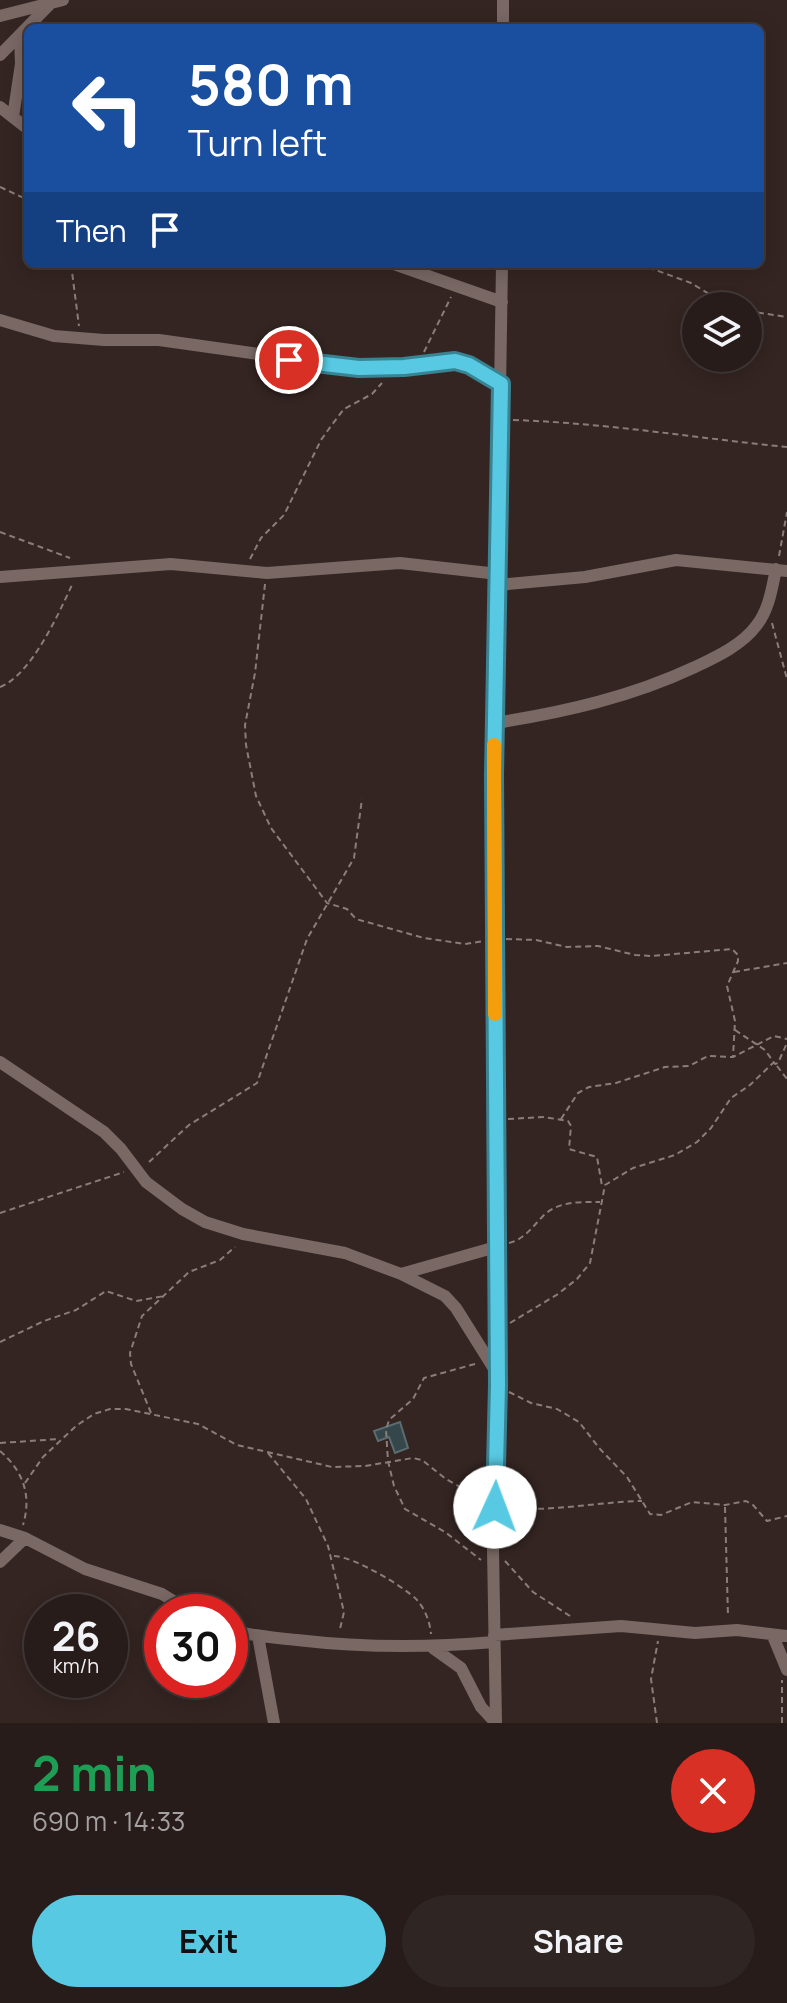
<!DOCTYPE html>
<meta charset="utf-8">
<style>
:root{--surface:#271c1a;--page:#2f2523;--text:#f1f3f6;--muted:#a4a1a2;--line:#433a39;--accent:#57c9e2}
body{margin:0;font-family:Manrope,sans-serif;background:var(--page);color:var(--text);height:100vh;display:flex;flex-direction:column;font-size:30px;white-space:nowrap}
*{box-sizing:border-box;margin:0}
p{font-size:26px;color:var(--muted)}
.icon{flex:none;width:44px;height:44px;fill:none;stroke:currentColor;stroke-width:2;stroke-linecap:round;stroke-linejoin:round}
.map{position:relative;height:1723px;overflow:hidden}
.details{display:flex;flex-direction:column;background:var(--surface);flex:1}
.details>*{flex:none}
.guide{position:absolute;left:24px;top:24px;width:740px;height:244px;border-radius:12px;box-shadow:0 4px 20px #0003,0 0 0 2px var(--line);background:#1a4fa0;color:#fff;overflow:hidden}
.controls{position:absolute;left:682px;top:292px;display:grid;gap:16px}
.controls a{display:grid;place-items:center;width:80px;height:80px;border-radius:50%;background:var(--surface);box-shadow:0 4px 20px #0003,0 0 0 2px var(--line);font-size:40px}
.speed{position:absolute;left:24px;top:1594px;display:flex;gap:16px;font-size:40px;font-weight:700;text-align:center}
.speed>*{display:grid;place-content:center;width:104px;height:104px;border-radius:50%;background:var(--surface);box-shadow:0 4px 20px #0003,0 0 0 2px var(--line);line-height:1}
.speed small{font-size:20px;font-weight:400}
.speed .limit{border:12px solid #d22;background:#fff;color:#111}
.pin{position:absolute;display:grid;place-items:center;width:68px;height:68px;color:#fff;margin:-34px;border:4px solid #fff;border-radius:50%;box-shadow:0 2px 8px #0007}
.me{position:absolute;width:88px;margin:-44px;rotate:2deg;stroke-linejoin:round;filter:drop-shadow(0 0 6px #0008)}
.turn{display:flex;align-items:center;gap:28px;height:168px;padding:0 32px;font-size:36px}
.turn .icon{width:104px;height:104px;stroke-width:2.5}
.turn b{display:block;font-size:56px;line-height:68px}
.then{display:flex;align-items:center;height:76px;padding:0 32px;background:#0003;gap:16px;font-size:30px}
.round{display:grid;place-items:center;flex:none;width:84px;height:84px;border-radius:42px;background:var(--page)}
.headline{display:flex;align-items:center;justify-content:space-between;height:136px;padding:0 32px}
h1{font-size:48px;font-weight:700;line-height:60px;color:#1e9e55}
.action{display:flex;gap:16px;margin-top:auto;padding:16px 32px}
.action a{flex:1;height:92px;border-radius:48px;background:var(--accent);color:#111;font-size:32px;font-weight:700;line-height:92px;text-align:center}
.action a+a{background:var(--page);color:var(--text)}
.map>svg:first-child{display:block}
.building{fill:#36474b;stroke:#5a6d71;stroke-width:2}
.lines{fill:none;stroke-linecap:round;stroke-linejoin:round}
.path{stroke:#897d7a;stroke-width:2;stroke-dasharray:6 4;stroke-linecap:butt}
.street{stroke:#796864;stroke-width:12}
.route-casing{stroke:#398393;stroke-width:20}
.route{stroke:#57c9e2;stroke-width:14}
.slow{stroke:#f59e0b;stroke-width:14}
</style>
<div class="map">
<svg width="787" height="1723" viewBox="0 0 787 1723">
<rect width="100%" height="100%" fill="#342522"/>
<path class="building" d="M400,1422L408,1448L395,1453L389,1437L378,1441L374,1431Z"/>
<g class="lines">
<path class="path" d="M0,187L28,200
M71,264L79,326
M639,264L691,283L729,306
M748,311L787,317
M424,352L451,297
M513,420C607,423 695,438 787,447
M0,532L70,558
M779,556L787,512
M250,559L261,538L284,515L321,440L331,426L344,409L372,394L382,383
M265,584L255,673L245,725L246,745L256,796L271,828L327,903L347,909L356,919L424,938L465,944L484,941
M772,623L787,679
M0,687C31,675 58,615 72,585
M506,939L536,940L567,947L598,946L635,955L652,956L732,949L738,955V961L727,986L735,1021L733,1057
M734,972L787,963
M735,1030L765,1050L775,1064L778,1063L787,1043
M777,1066L787,1079
M508,1119L544,1117L568,1121L571,1126L569,1149L597,1157L602,1186
M561,1119L578,1093L589,1087L616,1083L665,1067L689,1066L708,1056L733,1057L774,1036L787,1039
M149,1162L189,1125L257,1083L307,939L354,858L362,799
M0,1213L124,1172
M509,1243C525,1239 533,1226 544,1215C559,1201 580,1202 600,1202
M510,1323L558,1294L577,1279L590,1263L605,1185L633,1168L675,1155L697,1142L711,1128L731,1098L750,1085L773,1063
M0,1342L44,1321L76,1310L106,1291L136,1301L164,1296
M475,1364L424,1378L413,1399L389,1420L386,1430L388,1461L394,1486L405,1509L445,1532L481,1560
M509,1392L531,1403L557,1409L579,1422L600,1449L627,1477L650,1514L661,1515L692,1502L725,1505L746,1501L753,1505L767,1521L787,1516
M151,1413L131,1364L130,1353L142,1316L189,1272L220,1260L235,1247
M0,1443L59,1439
M0,1451C23,1471 32,1495 23,1525
M268,1453L306,1499L328,1546L344,1612L340,1629
M25,1483L43,1457L76,1426L94,1414L110,1409H126L198,1424L237,1445L332,1467L365,1466L413,1458L422,1460L446,1479L480,1498
M725,1507L728,1616
M508,1508C553,1512 597,1502 642,1501
M334,1556C354,1557 402,1585 417,1600C425,1609 430,1622 431,1634
M505,1561L533,1592L570,1616
M657,1723L651,1679L658,1641
M782,1723V1680"/>
<path class="street" d="M0,16L63,0
M503,28V0
M0,55L49,5
M0,107L28,129
M13,117L21,64L20,36
M394,264L502,302
M0,320L54,336L104,340H159L359,368H388L455,361L469,365L501,384
M0,577L171,564L267,573L400,563L498,574
M498,585L585,577L676,560L787,571
M495,723C565,712 631,697 695,667C716,657 742,645 756,626C769,610 772,588 776,569
M0,1062L104,1132L121,1149L146,1182L182,1209L205,1222L243,1234L345,1253L401,1274L445,1296L456,1308L498,1375
M401,1274L496,1247
M0,1530L25,1538L85,1569L162,1594L191,1612
M0,1562L25,1538
M230,1630C252,1636 275,1638 297,1640C365,1648 426,1648 494,1642
M494,1635L621,1626L695,1633L737,1630L787,1636
M258,1636L274,1723
M773,1636L787,1670
M433,1648L461,1668L481,1707L496,1723
M496,1723L493,1549L498,1385L494,775L502,264"/>
</g>
<g class="lines">
<defs>
<path id="route" d="M289,360L359,368L404,367L455,361L469,365L501,384L494,775L498,1385L495,1507"/>
</defs>
<use href="#route" class="route-casing"/>
<use href="#route" class="route"/>
<path class="slow" d="M494,745L495,1014"/>
</g>
</svg>
<div class="controls">
<a><svg class="icon" aria-label="layers" viewBox="0 0 24 24"><path d="M12 4l9 5-9 5-9-5zM3 14l9 5 9-5"/></svg></a>
</div>
<div class="speed"><div>26<small>km/h</small></div><div class="limit">30</div></div>
<div class="pin" style="left:289px;top:360px;background:#d93025"><svg class="icon" aria-label="arrive" viewBox="0 0 24 24"><path d="M6 21V4h12l-3 4 3 4H6"/></svg></div>
<svg class="me" style="left:495px;top:1507px" viewBox="-20 -20 40 40"><circle r="19" fill="#fff"/><path d="M0-13L10 11 0 6-10 11z" fill="#57c9e2"/></svg>
<div class="guide">
<div class="turn"><svg class="icon" aria-label="left" viewBox="0 0 24 24"><path d="M17 20v-9H6M10 6l-5 5 5 5"/></svg><div><b>580 m</b>Turn left</div></div>
<div class="then">Then<svg class="icon" aria-label="arrive" viewBox="0 0 24 24"><path d="M6 21V4h12l-3 4 3 4H6"/></svg></div>
</div>
</div>
<section class="details">
<div class="headline"><div><h1>2 min</h1><p>690 m · 14:33</p></div><a class="round" style="background:#d93025;color:#fff"><svg class="icon" aria-label="close" viewBox="0 0 24 24"><path d="M6 6l12 12M18 6L6 18"/></svg></a></div>
<div class="action"><a>Exit</a><a>Share</a></div>
</section>
